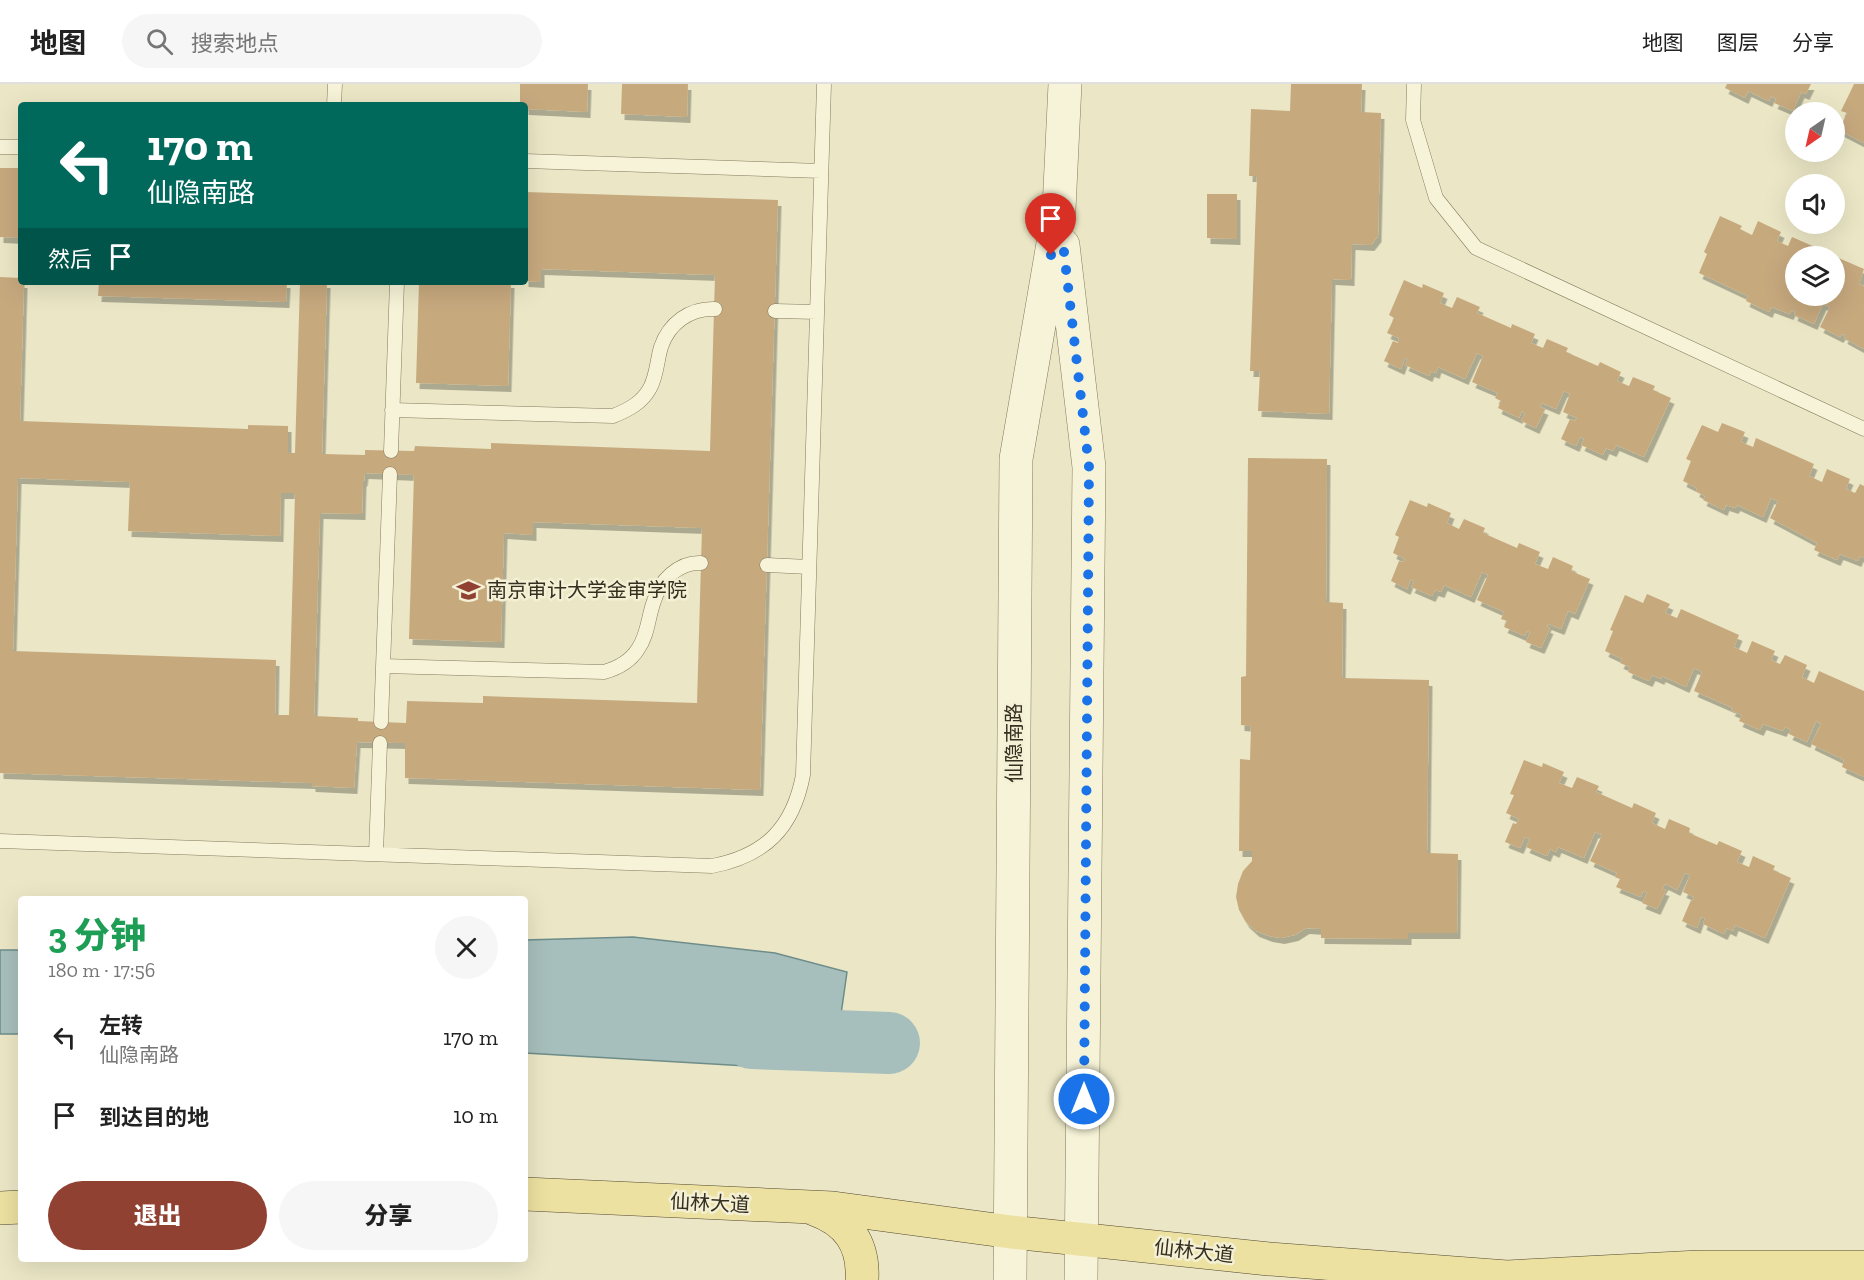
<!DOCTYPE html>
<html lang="zh">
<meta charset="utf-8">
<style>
:root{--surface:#fff;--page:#f6f6f6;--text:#222;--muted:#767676;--line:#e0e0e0;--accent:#904131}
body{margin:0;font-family:"Zilla Slab","Noto Sans SC",serif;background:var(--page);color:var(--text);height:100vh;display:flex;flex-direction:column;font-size:22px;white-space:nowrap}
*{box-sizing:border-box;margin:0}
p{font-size:20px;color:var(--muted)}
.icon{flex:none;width:33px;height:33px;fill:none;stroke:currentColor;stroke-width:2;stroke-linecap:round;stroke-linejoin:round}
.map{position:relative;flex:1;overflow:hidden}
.details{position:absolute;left:18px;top:812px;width:510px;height:366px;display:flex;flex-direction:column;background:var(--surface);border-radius:6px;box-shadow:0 6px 24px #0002}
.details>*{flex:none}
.banner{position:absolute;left:18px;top:18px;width:510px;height:183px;border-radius:6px;box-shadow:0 6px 24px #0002;background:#00695c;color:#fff;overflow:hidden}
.needle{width:39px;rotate:214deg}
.fabs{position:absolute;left:1785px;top:18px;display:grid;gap:12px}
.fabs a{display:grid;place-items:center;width:60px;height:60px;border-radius:50%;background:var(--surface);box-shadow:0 6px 24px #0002;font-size:30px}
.pin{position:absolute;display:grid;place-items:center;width:51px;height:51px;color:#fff;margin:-62px -26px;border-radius:50% 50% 50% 0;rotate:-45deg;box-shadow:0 0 6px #0007}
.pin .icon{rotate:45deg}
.me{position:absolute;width:66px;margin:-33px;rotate:0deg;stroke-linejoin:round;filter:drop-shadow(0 0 4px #0008)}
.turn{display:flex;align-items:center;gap:21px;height:126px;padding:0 30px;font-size:27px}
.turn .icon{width:78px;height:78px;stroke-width:2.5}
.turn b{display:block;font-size:42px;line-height:51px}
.then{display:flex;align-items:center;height:57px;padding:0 30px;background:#0003;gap:12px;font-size:22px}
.round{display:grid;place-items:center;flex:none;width:63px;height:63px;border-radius:32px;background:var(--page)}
.summary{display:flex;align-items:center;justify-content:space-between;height:102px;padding:0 30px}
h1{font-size:36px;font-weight:800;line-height:45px;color:#1e9e55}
.cta{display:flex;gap:12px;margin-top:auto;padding:12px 30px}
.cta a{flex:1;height:69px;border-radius:36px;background:var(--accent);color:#fff;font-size:24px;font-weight:800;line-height:69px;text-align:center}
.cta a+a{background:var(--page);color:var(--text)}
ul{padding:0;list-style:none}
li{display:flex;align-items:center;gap:18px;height:78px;padding:0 30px}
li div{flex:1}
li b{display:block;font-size:22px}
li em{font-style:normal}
header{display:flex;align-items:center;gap:36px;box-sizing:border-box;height:84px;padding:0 30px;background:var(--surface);border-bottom:2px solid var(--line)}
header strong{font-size:28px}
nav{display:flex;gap:33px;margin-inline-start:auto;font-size:21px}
.search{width:420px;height:54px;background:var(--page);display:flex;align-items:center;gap:15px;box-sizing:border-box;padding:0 21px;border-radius:33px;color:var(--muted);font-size:22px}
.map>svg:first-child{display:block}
.water{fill:#a7bfbc;stroke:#6e8d8a;stroke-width:1.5}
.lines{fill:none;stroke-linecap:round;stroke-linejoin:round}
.river{stroke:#a7bfbc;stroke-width:62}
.building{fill:#c7a97e;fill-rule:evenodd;filter:url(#shadow)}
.service-casing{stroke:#85795d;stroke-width:15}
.tertiary-casing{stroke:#85795d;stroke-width:34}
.primary-casing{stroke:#534731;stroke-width:34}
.service{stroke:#f6f3d8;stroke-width:14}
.tertiary{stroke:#f6f3d8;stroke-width:33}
.primary{stroke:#ece1a0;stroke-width:33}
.route{stroke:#1a73e8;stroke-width:10;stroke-dasharray:0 18}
.labels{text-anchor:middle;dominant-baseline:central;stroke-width:5;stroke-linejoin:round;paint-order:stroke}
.poi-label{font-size:20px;fill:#362e1f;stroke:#f3f0d5;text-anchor:start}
.street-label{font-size:20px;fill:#362e1f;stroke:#f3f0d5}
</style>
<header>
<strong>地图</strong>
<div class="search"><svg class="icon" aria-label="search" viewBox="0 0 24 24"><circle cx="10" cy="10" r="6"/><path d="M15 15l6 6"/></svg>搜索地点</div>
<nav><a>地图</a><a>图层</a><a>分享</a></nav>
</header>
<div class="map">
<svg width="1864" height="1196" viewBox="0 0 1864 1196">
<defs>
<filter id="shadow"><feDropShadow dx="3.5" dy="6" stdDeviation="0" flood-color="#0004"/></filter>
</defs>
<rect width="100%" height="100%" fill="#ebe7c6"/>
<path class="water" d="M633,853L775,869L847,888L833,987L525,969V856Z
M0,866H21V950H0Z"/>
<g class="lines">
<path class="river" d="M752,954L889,959"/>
</g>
<path class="building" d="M520,0H588L587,28L525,25V21H520Z
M622,0H688L687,33L621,30Z
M1291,0H1362L1361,28L1381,29L1378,152L1371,161L1352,160L1351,196L1332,195L1329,330L1258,327L1260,287H1250L1257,92H1249L1251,25L1290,27Z
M1727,0H1811L1806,10L1801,8L1793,27L1774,19L1776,15L1771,12L1769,17L1748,7L1745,14L1725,4Z
M1854,0H1864V59L1839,46L1847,29L1841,27Z
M0,84H21V154L0,153Z
M525,108L778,116L760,706L405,694V659L357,658L354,704L312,702V699L0,689V193L21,194V198H24L20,337L248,345V341L288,342V369H295L300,198H327L322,370L365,371V366L414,367L415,362L491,365V359L710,367L715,191L541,185V198L525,197ZM365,389L414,391L409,555L501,558L504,449L533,451V438L702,444L697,619L483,612V619L407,617L406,639L358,637V634L314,632L320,429L362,430L363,396L364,397ZM18,394L130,398L128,447L280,452L281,409H295L289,631H275L276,576L13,567Z
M1207,110H1237V155L1207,154Z
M1720,132L1742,142L1740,145L1752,151L1758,137L1781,148L1777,157L1788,162L1792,153L1815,163L1810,172H1796V212H1834V172H1825L1827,169L1864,185L1859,200L1864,202V265L1844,254L1845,251L1842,250L1840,253L1820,243L1830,223L1823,220L1814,240L1794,231L1795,228L1792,226L1790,230L1771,223L1769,228L1746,217L1748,212L1699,189L1707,170L1704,168Z
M1404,196L1422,204L1423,200L1444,209L1440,219L1452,224L1457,213L1480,223L1477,229L1511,244L1512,240L1535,250L1531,259L1543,264L1547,255L1568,264L1566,268L1598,282L1600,278L1621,288L1617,297L1629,302L1633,293L1655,302L1653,306L1671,314L1644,373L1616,361L1613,367L1606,364L1603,371L1581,361L1584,355L1580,353L1576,362L1561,355L1570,335L1575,337L1577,334L1563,328L1570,310L1564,307L1556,325L1542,319L1540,323L1545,325L1536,344L1521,337L1525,329L1522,327L1519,334L1498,324L1501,317L1495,314L1498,309L1472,298L1483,272L1477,269L1465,295L1438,283L1436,289L1431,287L1429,292L1405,281L1408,275L1405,274L1401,285L1384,277L1393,257L1398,259L1399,254L1387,249L1394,234L1389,231Z
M99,198H287L286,218L98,212Z
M419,198H511L508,302L416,299Z
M1722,339L1745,348L1741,358L1753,363L1756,354L1814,380L1809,392L1822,398L1827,385L1850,395L1846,405L1855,409L1860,400L1864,402V474L1860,472L1858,477L1840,470L1837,476L1814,466L1817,459L1770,434L1778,417L1771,414L1763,433L1737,421L1735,424L1726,421L1724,426L1703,416L1705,412L1696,407L1697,404L1683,397L1691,377L1686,375L1702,341L1718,348Z
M1248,374L1327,375L1326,518L1343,519L1342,594L1429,596L1427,769L1458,770L1457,849H1408V855L1321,854V845L1306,844L1295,851L1281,854L1269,852L1256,847L1246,838L1239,826L1236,813L1238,800L1243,787L1252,777V767H1239L1240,675L1250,676L1251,642L1241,641V593L1246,592Z
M1410,416L1427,423L1428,419L1451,429L1447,439L1459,445L1464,435L1485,444L1483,449L1517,464L1519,459L1540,468L1535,480L1548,485L1553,473L1573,482L1571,487L1590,495L1575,530L1568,527L1561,545L1548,540L1547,543L1550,544L1541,564L1526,558L1530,548L1527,547L1525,552L1504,543L1507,537L1501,535L1504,528L1477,516L1488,491L1482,488L1471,513L1444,501L1441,508L1435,506L1432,512L1411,503L1414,497L1411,495L1407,505L1391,497L1399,477L1404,478L1405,475L1393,469L1399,453L1395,451Z
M1647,510L1670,520L1665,529L1677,534L1681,525L1739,551L1734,563L1747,569L1752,557L1775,567L1771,576L1780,580L1785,571L1807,581L1802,593L1814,599L1819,587L1864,607V693L1842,683L1844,676L1811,660L1821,640L1816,637L1807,658L1789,650L1791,646L1785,643L1783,647L1763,640L1760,646L1739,637L1742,631L1731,626L1733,624L1694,607L1702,588L1694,584L1686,603L1662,592L1661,595L1652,591L1649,597L1628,588L1630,583L1620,579L1622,575L1605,567L1613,547L1610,546L1625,511L1643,519Z
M1524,676L1542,683L1543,679L1564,688L1559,699L1572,704L1577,693L1599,702L1596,708L1632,724L1634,719L1656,729L1652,739L1665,745L1669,735L1690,744L1689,749L1717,761L1719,757L1742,767L1737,778L1749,783L1753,772L1775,782L1773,786L1791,794L1765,854L1735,841L1733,847L1727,844L1724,850L1703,840L1705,834L1701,833L1697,844L1682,837L1691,816L1692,817L1694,813L1683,808L1690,791L1685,789L1677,806L1665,800L1662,805L1666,806L1657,825L1642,819L1647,809L1643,807L1641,813L1616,803L1620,795L1615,793L1617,789L1590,777L1602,751L1595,748L1584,774L1558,763L1556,768L1550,765L1547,772L1526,763L1530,755L1525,753L1520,764L1505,758L1513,739L1516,740L1519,735L1506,729L1514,711L1510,710Z"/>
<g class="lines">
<defs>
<path id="service" d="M1414,0L1413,36L1436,114L1476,164L1864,345
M334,21L335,0
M0,63H21
M525,77L821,87
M775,227L817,228
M392,326L613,332C628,326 642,319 650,304C657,291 657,276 661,263C669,239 690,224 715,225
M391,367L397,198
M767,481L809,483
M383,582L604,588C618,584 630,578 638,565C648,551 648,533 654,517C660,496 679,478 701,479
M381,638L390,390
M0,757L712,782C765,772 793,744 803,691L824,0
M376,770L380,659"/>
<path id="tertiary" d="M1063,161L1089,383L1081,1196
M1010,1196L1016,375L1059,125L1065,0"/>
<path id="primary" d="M525,1110L833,1124L1011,1148L1269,1175L1507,1193L1699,1183H1864
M0,1124L21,1123
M814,1125C848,1137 864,1160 862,1196"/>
</defs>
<use href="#service" class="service-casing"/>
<use href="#tertiary" class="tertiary-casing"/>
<use href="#primary" class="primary-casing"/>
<use href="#service" class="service"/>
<use href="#tertiary" class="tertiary"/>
<use href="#primary" class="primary"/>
</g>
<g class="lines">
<path class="route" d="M1051,171L1059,125L1089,383L1084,1015"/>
</g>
<defs>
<symbol id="university-bare" viewBox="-9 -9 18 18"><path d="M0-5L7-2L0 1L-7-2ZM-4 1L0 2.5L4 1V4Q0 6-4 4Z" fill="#904131" stroke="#f3f0d5" stroke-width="2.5" paint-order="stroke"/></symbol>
</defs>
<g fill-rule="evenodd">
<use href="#university-bare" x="452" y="490" width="33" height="33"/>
</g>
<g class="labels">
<g class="poi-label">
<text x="487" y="506">南京审计大学金审学院</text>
</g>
<g class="street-label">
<text transform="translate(1014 659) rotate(-90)">仙隐南路</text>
<text transform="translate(710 1119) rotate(3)">仙林大道</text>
<text transform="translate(1194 1167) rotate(6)">仙林大道</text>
</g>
</g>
</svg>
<div class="fabs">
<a><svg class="needle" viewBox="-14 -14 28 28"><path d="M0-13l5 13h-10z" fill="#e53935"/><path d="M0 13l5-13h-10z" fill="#767676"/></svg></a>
<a><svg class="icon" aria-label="sound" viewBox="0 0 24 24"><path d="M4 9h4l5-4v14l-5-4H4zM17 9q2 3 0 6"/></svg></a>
<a><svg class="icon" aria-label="layers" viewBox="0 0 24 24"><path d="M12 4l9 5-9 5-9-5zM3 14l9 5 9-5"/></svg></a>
</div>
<div class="pin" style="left:1051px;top:171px;background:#d93025"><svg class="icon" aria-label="arrive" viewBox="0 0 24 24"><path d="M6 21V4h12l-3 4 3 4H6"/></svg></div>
<svg class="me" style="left:1084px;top:1015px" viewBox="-20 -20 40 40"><circle r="17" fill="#1a73e8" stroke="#fff" stroke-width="3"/><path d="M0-11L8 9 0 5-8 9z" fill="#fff"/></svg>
<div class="banner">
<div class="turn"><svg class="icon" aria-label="left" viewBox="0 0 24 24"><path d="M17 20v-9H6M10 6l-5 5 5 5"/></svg><div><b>170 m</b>仙隐南路</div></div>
<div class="then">然后<svg class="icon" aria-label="arrive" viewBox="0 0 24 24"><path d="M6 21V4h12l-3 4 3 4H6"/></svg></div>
</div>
<section class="details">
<div class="summary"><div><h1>3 分钟</h1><p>180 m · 17:56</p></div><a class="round"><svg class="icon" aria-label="close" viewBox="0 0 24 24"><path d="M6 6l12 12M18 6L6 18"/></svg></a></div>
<ul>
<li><svg class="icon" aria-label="left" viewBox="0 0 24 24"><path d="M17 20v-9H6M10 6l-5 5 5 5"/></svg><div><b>左转</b><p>仙隐南路</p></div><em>170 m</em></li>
<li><svg class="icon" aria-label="arrive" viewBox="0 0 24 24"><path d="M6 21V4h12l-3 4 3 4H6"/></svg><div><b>到达目的地</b></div><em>10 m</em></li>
</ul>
<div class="cta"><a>退出</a><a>分享</a></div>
</section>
</div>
